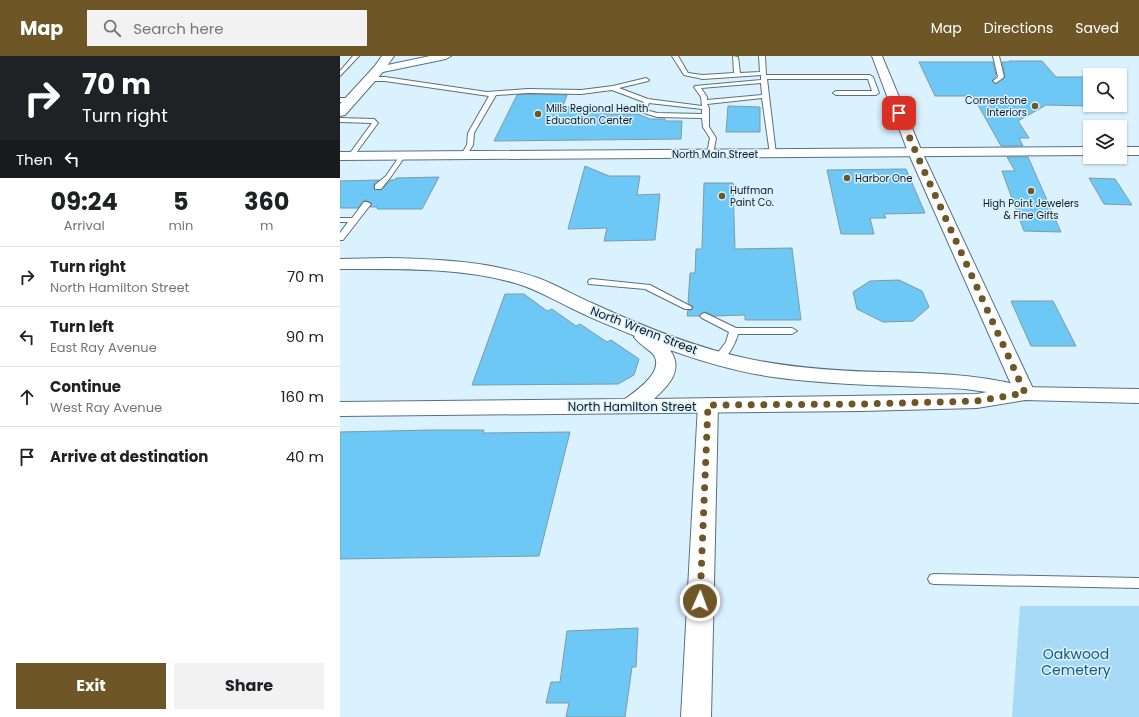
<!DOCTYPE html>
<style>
:root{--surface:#fff;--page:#f2f2f2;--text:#202124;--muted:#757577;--line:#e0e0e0;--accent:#6e5627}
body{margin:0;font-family:Poppins,sans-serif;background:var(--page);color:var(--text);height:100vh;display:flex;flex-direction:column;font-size:15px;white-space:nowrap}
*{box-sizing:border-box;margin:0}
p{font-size:13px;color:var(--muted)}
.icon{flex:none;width:22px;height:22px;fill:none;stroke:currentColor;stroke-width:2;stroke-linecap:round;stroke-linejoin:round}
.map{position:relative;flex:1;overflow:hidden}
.side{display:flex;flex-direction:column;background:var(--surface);width:340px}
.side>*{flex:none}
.guide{background:#202124;color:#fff;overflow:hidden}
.tools{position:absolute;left:743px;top:12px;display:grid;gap:8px}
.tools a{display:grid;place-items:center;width:44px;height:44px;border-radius:0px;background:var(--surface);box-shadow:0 1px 3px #0004;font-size:20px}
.pin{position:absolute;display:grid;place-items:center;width:34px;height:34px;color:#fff;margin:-17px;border-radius:8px;box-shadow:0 2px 6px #0006}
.me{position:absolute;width:44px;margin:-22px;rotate:2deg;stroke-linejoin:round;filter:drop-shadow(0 0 3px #0008)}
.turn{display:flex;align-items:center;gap:14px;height:84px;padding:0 16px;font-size:18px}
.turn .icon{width:52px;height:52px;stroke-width:2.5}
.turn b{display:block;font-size:28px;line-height:34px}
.then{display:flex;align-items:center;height:38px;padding:0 16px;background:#0003;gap:8px;font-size:15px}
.eta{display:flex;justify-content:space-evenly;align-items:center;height:68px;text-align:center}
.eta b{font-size:24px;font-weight:700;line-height:28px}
.button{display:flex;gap:8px;margin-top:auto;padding:8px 16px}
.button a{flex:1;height:46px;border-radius:0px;background:var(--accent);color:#fff;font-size:16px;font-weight:700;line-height:46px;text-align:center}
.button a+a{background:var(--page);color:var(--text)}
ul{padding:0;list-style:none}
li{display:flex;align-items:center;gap:12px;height:60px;padding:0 16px;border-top:1px solid var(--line)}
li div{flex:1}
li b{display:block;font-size:15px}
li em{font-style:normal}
header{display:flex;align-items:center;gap:24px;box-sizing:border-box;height:56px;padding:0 20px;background:var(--accent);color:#fff}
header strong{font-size:19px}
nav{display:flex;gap:22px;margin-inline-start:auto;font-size:14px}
.search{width:280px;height:36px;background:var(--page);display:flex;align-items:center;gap:10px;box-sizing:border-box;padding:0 14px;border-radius:0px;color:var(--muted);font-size:15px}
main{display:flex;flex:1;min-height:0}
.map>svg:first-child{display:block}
.green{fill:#a7daf6}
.building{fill:#6ec8f6;stroke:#7e99a8}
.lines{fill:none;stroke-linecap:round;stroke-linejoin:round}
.service-casing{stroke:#57717f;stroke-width:2}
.minor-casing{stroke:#57717f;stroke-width:2}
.tertiary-casing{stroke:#57717f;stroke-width:2}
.primary-casing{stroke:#57717f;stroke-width:2}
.service{fill:#fff;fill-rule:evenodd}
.minor{fill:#fff;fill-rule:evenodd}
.tertiary{fill:#fff;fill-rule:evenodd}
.primary{fill:#fff;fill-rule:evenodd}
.route{stroke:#6e5627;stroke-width:7;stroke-dasharray:0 12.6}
.poi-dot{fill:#6e5627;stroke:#daf1fe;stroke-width:1.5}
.labels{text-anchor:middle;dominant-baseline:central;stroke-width:3;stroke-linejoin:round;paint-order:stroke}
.far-poi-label{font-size:10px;fill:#101a20;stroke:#daf1fe;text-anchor:start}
.far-street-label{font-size:10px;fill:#101a20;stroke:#daf1fe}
.street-label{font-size:12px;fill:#101a20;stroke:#daf1fe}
.near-park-label{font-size:14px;fill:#145b79;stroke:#daf1fe}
</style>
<header>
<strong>Map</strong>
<div class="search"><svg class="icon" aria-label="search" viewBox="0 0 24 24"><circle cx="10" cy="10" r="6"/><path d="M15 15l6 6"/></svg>Search here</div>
<nav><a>Map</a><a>Directions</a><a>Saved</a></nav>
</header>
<main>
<section class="side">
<div class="guide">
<div class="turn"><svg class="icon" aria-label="right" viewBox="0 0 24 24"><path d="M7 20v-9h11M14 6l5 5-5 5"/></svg><div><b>70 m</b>Turn right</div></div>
<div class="then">Then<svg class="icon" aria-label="left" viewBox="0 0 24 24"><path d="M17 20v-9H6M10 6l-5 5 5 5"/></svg></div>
</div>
<div class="eta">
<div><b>09:24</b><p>Arrival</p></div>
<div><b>5</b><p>min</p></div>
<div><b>360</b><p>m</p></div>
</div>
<ul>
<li><svg class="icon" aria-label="right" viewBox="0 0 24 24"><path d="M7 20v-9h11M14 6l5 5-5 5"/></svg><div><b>Turn right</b><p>North Hamilton Street</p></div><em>70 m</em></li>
<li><svg class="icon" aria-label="left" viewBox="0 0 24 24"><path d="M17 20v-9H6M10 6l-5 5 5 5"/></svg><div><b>Turn left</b><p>East Ray Avenue</p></div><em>90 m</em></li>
<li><svg class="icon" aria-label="ahead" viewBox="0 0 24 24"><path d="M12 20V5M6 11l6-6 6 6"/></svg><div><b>Continue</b><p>West Ray Avenue</p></div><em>160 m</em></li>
<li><svg class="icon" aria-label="arrive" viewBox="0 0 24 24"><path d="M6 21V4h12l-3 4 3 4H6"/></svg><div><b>Arrive at destination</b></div><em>40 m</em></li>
</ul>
<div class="button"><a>Exit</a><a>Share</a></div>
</section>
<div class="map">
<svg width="799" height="661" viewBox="0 0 799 661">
<rect width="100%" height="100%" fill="#daf1fe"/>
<path class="green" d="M680,550H799V661H672Z"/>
<path class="building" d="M669,5H702L716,21H750V50L706,49L678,65L689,82H679L683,90H661L633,40H595L579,6H653L656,20L652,25L656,28L665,21L662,6H670Z
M188,38L227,39L223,50L271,58H298L310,63H325V65H342L341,83L154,85L177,39Z
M388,50L420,51V76H386Z
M667,101H688L721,176L684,175L662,115H675Z
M245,110L269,120H300L297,139L320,138L315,184L264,185L267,172L228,173Z
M566,113L585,157L544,158L546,162H530L534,178H501L487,114Z
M99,121L82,153H37L38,151H30L32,148L27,144L23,145L18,152H0V125L39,124L34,128V133L41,134L51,124H55L56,122Z
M749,122L775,123L792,149L764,148Z
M364,127H393L395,193L452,192L461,264H405V259L374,260L365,256L359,260H347L348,254H352L353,251L348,247L350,217H355L356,193H362Z
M559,224L582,235L589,251L573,265L543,266L517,253L513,236L530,225Z
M165,238H184L207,255L212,253L236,270L240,268L267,286L271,284L299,303L294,319L278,328L132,329Z
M671,245H713L736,290H691Z
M92,374H144L143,377L230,376L199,500L0,503V376Z
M298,572L296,611H292L285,661H226L229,647H206L211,626H220L227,575Z"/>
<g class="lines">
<defs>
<path id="service" d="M13,0H19L0,20V15Z
M332,0H338L348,17L363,19L394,17L393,0L398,1L400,17L420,16L419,0H425L426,19H530L533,21L539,37L536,39H496L493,37L496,35H532L528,23H427L436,98L433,100L430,98L422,42L367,48L369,52V71L376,82L373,98L370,100L367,98L370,82L363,71L362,62L317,61L301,56L300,55L304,46L272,34L241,38L188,37L156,39L134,77L133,89L126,100L124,101L121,99L127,89L128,77L149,40L45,25H30L27,23L30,21H45L147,36L188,33L241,34L273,30L306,22L309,24L308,25L279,32L308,43L362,50L361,41L354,31L355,30L421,24V19L363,23L344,19ZM421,27L422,39L367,44V41L361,32ZM309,47L362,53V58L317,57L306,54Z
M653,0H659L664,21L656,27L653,25L658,21Z
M0,42H11L14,44L11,46H0Z
M0,62L34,63L38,67L13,101L8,100L32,67L0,66Z
M61,98L66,99L50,122L41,133H35V129L46,120Z
M24,146H27L31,148L3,184H0V177L8,166H0V162H12Z
M252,223L310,229L352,251L351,253H345L305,233L249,228L248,226L249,224Z
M365,257L396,272H452L457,275L452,278H398C396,286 388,303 379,305L374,302L386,286L389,276L362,262L360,260L362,258Z
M594,518L799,522V532L594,528L590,527L588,523L590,519Z"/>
<path id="minor" d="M90,0H111L106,3L38,17L32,14L38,11Z
M532,0H542L582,96L695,337L692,342L685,343L678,342L675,337L568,96Z
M368,342L375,344L378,349L371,661H341L358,349L361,344Z"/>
<path id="tertiary" d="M42,0H54L42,17L5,59L0,60V48L34,11Z
M46,202C96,203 149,205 198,222C217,229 235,240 254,248C302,270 353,291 405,302C451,312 498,315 545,316C590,317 634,318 678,329L679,331L799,333V347L685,344L637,352L522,355L0,360V346L285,343C296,335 326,315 313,298C307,292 299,288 294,281L295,280C274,271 253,263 233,253C214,244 196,233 175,227C119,211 58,213 0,213V203ZM330,294C364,306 398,316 433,321C497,330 561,329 625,333L647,336L637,338L314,343C329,329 344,314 330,294Z"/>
<path id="primary" d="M750,91V99L0,104V96Z
M780,91H799V99H780Z"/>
</defs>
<use href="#service" class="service-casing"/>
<use href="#minor" class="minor-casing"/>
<use href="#tertiary" class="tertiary-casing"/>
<use href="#primary" class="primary-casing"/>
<use href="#service" class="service"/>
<use href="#minor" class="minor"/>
<use href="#tertiary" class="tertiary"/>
<use href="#primary" class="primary"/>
</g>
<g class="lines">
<path class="route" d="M360,545L368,349L522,348L637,345L685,337L581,108L559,57"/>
</g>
<g class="poi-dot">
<circle cx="695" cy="50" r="4"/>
<circle cx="198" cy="58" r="4"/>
<circle cx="507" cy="122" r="4"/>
<circle cx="691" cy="135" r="4"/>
<circle cx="382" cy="140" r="4"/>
</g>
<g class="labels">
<g class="far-poi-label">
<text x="687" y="44" text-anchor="end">Cornerstone<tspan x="687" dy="12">Interiors</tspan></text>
<text x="206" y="52">Mills Regional Health<tspan x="206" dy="12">Education Center</tspan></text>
<text x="515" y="122">Harbor One</text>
<text x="390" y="134">Huffman<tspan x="390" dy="12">Paint Co.</tspan></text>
<text x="691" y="147" text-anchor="middle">High Point Jewelers<tspan x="691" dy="12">&amp; Fine Gifts</tspan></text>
</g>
<g class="far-street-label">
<text x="375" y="98">North Main Street</text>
</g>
<g class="street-label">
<text transform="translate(304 274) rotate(21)">North Wrenn Street</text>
<text x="292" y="350">North Hamilton Street</text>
</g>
<g class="near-park-label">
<text x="736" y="598">Oakwood<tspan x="736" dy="16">Cemetery</tspan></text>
</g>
</g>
</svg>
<div class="tools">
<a><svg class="icon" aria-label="search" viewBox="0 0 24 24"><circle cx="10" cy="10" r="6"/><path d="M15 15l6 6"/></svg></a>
<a><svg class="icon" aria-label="layers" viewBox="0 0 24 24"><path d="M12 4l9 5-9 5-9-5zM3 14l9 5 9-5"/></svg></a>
</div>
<div class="pin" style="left:559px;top:57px;background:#d93025"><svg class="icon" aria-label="arrive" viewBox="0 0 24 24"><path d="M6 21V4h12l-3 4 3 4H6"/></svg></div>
<svg class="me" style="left:360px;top:545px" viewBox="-20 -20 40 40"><circle r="17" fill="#6e5627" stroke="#fff" stroke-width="3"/><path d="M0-11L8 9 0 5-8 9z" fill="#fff"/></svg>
</div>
</main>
